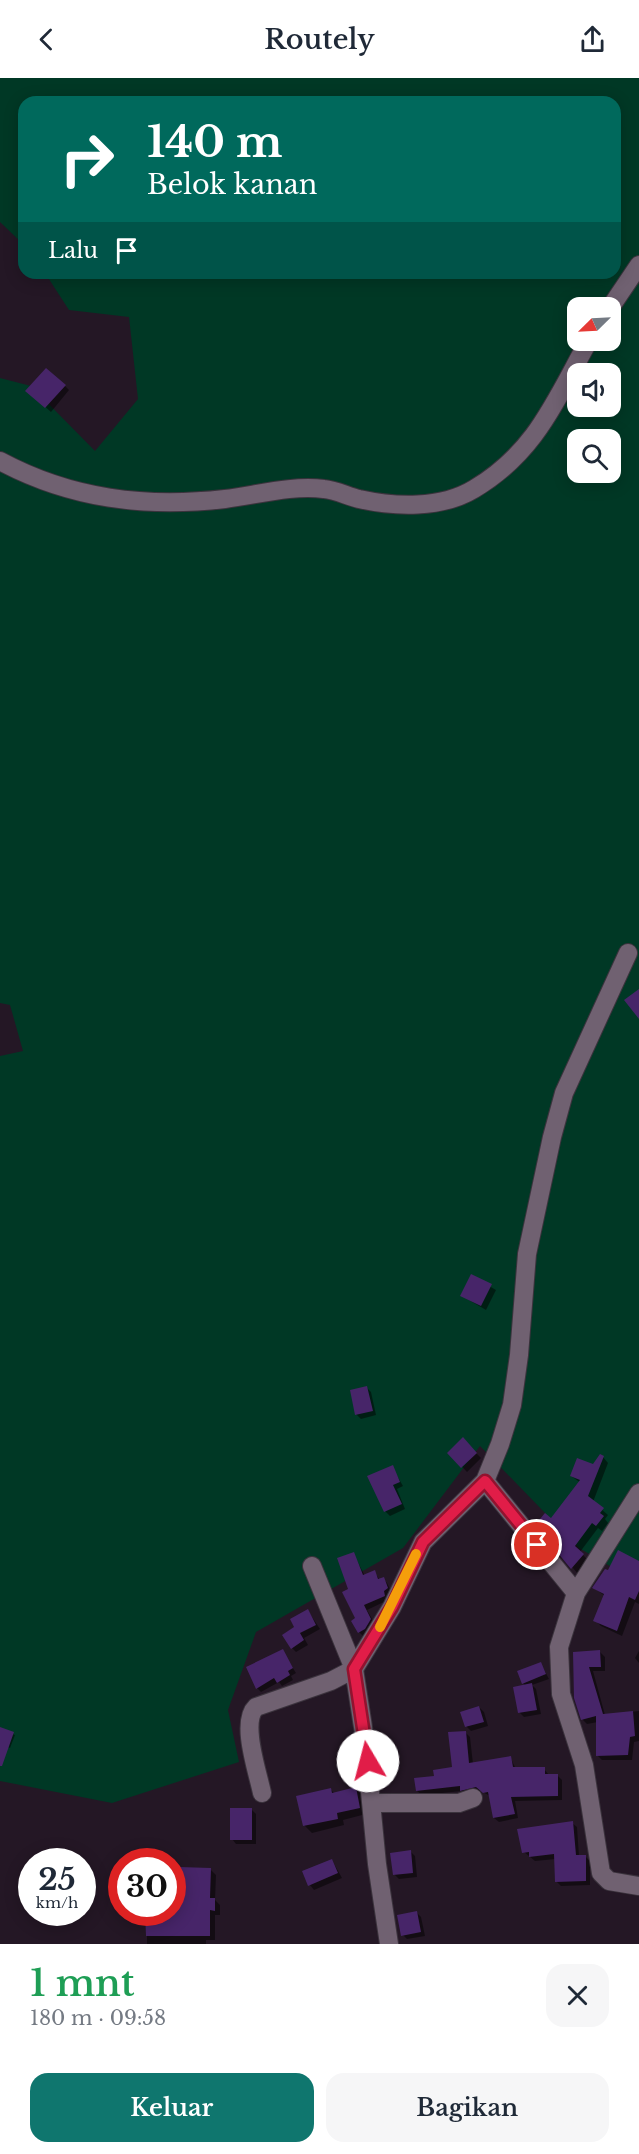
<!DOCTYPE html>
<html lang="id">
<meta charset="utf-8">
<style>
:root{--surface:#fff;--page:#f6f6f7;--text:#1f2937;--muted:#747a83;--accent:#0f766e}
body{margin:0;font-family:"Libre Baskerville",serif;background:var(--page);color:var(--text);height:100vh;display:flex;flex-direction:column;font-size:22px;white-space:nowrap}
*{box-sizing:border-box;margin:0}
p{font-size:20px;color:var(--muted)}
.icon{flex:none;width:33px;height:33px;fill:none;stroke:currentColor;stroke-width:2;stroke-linecap:round;stroke-linejoin:round}
.map{position:relative;height:1866px;overflow:hidden}
.sheet{display:flex;flex-direction:column;background:var(--surface);flex:1}
.sheet>*{flex:none}
.banner{position:absolute;left:18px;top:18px;width:603px;height:183px;border-radius:18px;box-shadow:0 3px 15px #0003;background:#00695c;color:#fff;overflow:hidden}
.needle{width:39px;rotate:246deg}
.buttons{position:absolute;left:567px;top:219px;display:grid;gap:12px}
.buttons a{display:grid;place-items:center;width:54px;height:54px;border-radius:12px;background:var(--surface);box-shadow:0 3px 15px #0003;font-size:30px}
.speed{position:absolute;left:18px;top:1770px;display:flex;gap:12px;font-size:30px;font-weight:700;text-align:center}
.speed>*{display:grid;place-content:center;width:78px;height:78px;border-radius:50%;background:var(--surface);box-shadow:0 3px 15px #0003;line-height:1}
.speed small{font-size:15px;font-weight:400}
.speed .limit{border:9px solid #d22;background:#fff;color:#111}
.pin{position:absolute;display:grid;place-items:center;width:51px;height:51px;color:#fff;margin:-26px;border:3px solid #fff;border-radius:50%;box-shadow:0 2px 6px #0007}
.me{position:absolute;width:66px;margin:-33px;rotate:352deg;stroke-linejoin:round;filter:drop-shadow(0 0 4px #0008)}
.turn{display:flex;align-items:center;gap:21px;height:126px;padding:0 30px;font-size:27px}
.turn .icon{width:78px;height:78px;stroke-width:2.5}
.turn b{display:block;font-size:42px;line-height:51px}
.then{display:flex;align-items:center;height:57px;padding:0 30px;background:#0003;gap:12px;font-size:22px}
.round{display:grid;place-items:center;flex:none;width:63px;height:63px;border-radius:18px;background:var(--page)}
.summary{display:flex;align-items:center;justify-content:space-between;height:102px;padding:0 30px}
h1{font-size:36px;font-weight:600;line-height:45px;color:#1e9e55}
.button{display:flex;gap:12px;margin-top:auto;padding:12px 30px}
.button a{flex:1;height:69px;border-radius:18px;background:var(--accent);color:#fff;font-size:24px;font-weight:600;line-height:69px;text-align:center}
.button a+a{background:var(--page);color:var(--text)}
header{display:flex;justify-content:space-between;align-items:center;height:78px;padding:0 30px;background:var(--surface);font-size:27px;font-weight:600}
.map>svg:first-child{display:block}
.green{fill:#003825;fill-rule:evenodd}
.shadow{fill:#0007}
.building{fill:#472569}
.lines{fill:none;stroke-linecap:round;stroke-linejoin:round}
.street-casing{stroke:#3b333d;stroke-width:20}
.street{stroke:#706171;stroke-width:18}
.route-casing{stroke:#92132f;stroke-width:15}
.route{stroke:#e11d48;stroke-width:10}
.slow{stroke:#f59e0b;stroke-width:10}
</style>
<header><svg class="icon" aria-label="back" viewBox="0 0 24 24"><path d="M15 5l-7 7 7 7"/></svg>Routely<svg class="icon" aria-label="share" viewBox="0 0 24 24"><path d="M12 15V3M7 8l5-5 5 5M5 13v7h14v-7"/></svg></header>
<div class="map">
<svg width="639" height="1866" viewBox="0 0 639 1866">
<rect width="100%" height="100%" fill="#241725"/>
<path class="green" d="M0,0H639V1505L579,1470L480,1368L403,1470L256,1554L228,1632L239,1684L112,1725L0,1703V978L23,973L10,927L0,925V300L31,308L95,373L138,321L129,239L69,232L45,195H615V24H24V167L0,144ZM578,230H610V262H578ZM578,296H610V328H578ZM578,362H610V394H578Z"/>
<path class="shadow" d="M65,308L69,312L51,334L32,317Z
M472,1198L496,1212L486,1232L462,1218Z
M367,1310L371,1314L376,1337L361,1341L356,1336Z
M463,1362L481,1380L467,1394L449,1375Z
M603,1379L608,1385L593,1424L608,1437L605,1441L608,1445L602,1453L598,1450L580,1474L589,1483L578,1496L537,1447L551,1443L581,1405L571,1398L593,1388Z
M392,1389L403,1408L397,1411L405,1431L390,1438L385,1433Z
M353,1475L365,1498L374,1494L380,1502L383,1501L387,1505L392,1515L388,1517V1522L367,1532L375,1546L369,1555L363,1558L359,1554L349,1512Z
M639,1484V1526L635,1524L622,1558L601,1548L595,1542L605,1518L594,1510L609,1494Z
M308,1533L320,1551L304,1560L308,1567L296,1574L292,1570L296,1550Z
M282,1573L296,1595L291,1598L293,1602L282,1608L279,1604L261,1614L257,1610Z
M639,1573V1585L635,1580Z
M600,1574L605,1579V1593H593L605,1637L639,1633V1663L634,1664L632,1682H602L597,1677L598,1644L587,1646L583,1642L576,1620L574,1575Z
M541,1586L549,1601L532,1607L536,1611L541,1636L524,1639L520,1635L526,1608L523,1605Z
M479,1629L484,1634L488,1648L471,1653L467,1649L462,1635Z
M0,1651L15,1657L10,1670L0,1666Z
M465,1654L470,1659L473,1686L510,1679L516,1691H544L549,1697H557L562,1702V1722L515,1723L518,1740L499,1744L494,1740L490,1718L481,1713L466,1716L462,1713L422,1717L417,1713L454,1691Z
M355,1711L363,1718L366,1736L343,1742L344,1747L312,1755L305,1748L298,1719L331,1712L335,1716Z
M251,1731L256,1736V1766H236L232,1761Z
M572,1745L577,1749L579,1778H585L590,1783V1807L561,1808L556,1803V1781L535,1783L524,1774Z
M410,1773L415,1778L417,1799L399,1801L394,1796Z
M332,1782L342,1800L314,1812L310,1807Z
M210,1791L216,1797L215,1822L220,1827V1837H215V1862H206V1866H147V1834H172L180,1802Z
M417,1835L421,1839L425,1858L407,1861L403,1857Z"/>
<path class="building" d="M46,290L66,307L45,330L25,313Z
M639,911V941L624,922Z
M471,1196L492,1206L481,1228L460,1218Z
M367,1308L373,1333L355,1337L350,1312Z
M463,1359L477,1375L461,1390L447,1375Z
M600,1376L604,1378L588,1418L604,1430L600,1435L604,1438L596,1448L592,1445L575,1468L584,1476L571,1491L535,1447L545,1435L551,1440L580,1402L570,1398L577,1380L593,1386Z
M393,1387L400,1404L393,1407L402,1426L384,1434L367,1398Z
M618,1472L639,1483V1513L635,1522L629,1519L617,1553L593,1543L604,1516L592,1510L605,1491L608,1492Z
M354,1474L363,1497L375,1492L378,1501L384,1499L388,1510L384,1513L385,1518L364,1527L371,1541L365,1551L358,1555L351,1543L355,1540L342,1514L348,1511L337,1480Z
M308,1531L316,1547L300,1555L304,1562L291,1571L282,1557L294,1549L290,1541Z
M283,1571L293,1590L288,1593L290,1597L277,1605L274,1600L256,1611L246,1589Z
M600,1572L601,1589H589L603,1636L633,1633L635,1658L630,1659L628,1677L596,1678V1638L581,1642L574,1620L573,1574Z
M541,1584L546,1596L522,1606L517,1593Z
M532,1605L537,1632L518,1635L513,1609Z
M479,1628L484,1644L465,1649L460,1634Z
M0,1649L14,1654L2,1688H0Z
M466,1653L469,1685L511,1678L513,1689H545V1696H558V1718L511,1719L515,1736L493,1740L488,1714L483,1715L476,1709L460,1713V1708L416,1713L414,1700L434,1698L433,1692L452,1689L448,1654Z
M356,1709L360,1730L337,1735L338,1741L303,1748L296,1718L331,1710L332,1715Z
M230,1730H252V1762H230Z
M573,1743L576,1777H586V1803L555,1804L554,1776L529,1779V1774L522,1775L517,1751Z
M411,1772L413,1795L393,1797L390,1775Z
M332,1781L338,1795L308,1808L302,1793Z
M179,1789L211,1790L210,1820H215V1833L210,1832V1858H146L145,1834H172V1800H179Z
M417,1833L421,1854L401,1858L397,1837Z"/>
<g class="lines">
<defs>
<path id="street" d="M610,230L639,187
M0,383C71,421 145,430 225,421C257,417 291,407 324,411C336,412 347,418 359,421C395,429 441,431 474,411C536,374 555,323 589,262
M485,1403L576,1515
M639,1415L576,1515L559,1569L561,1616L584,1687L601,1795L609,1803L639,1808
M312,1488L354,1591L365,1662L377,1786L389,1866
M262,1715C258,1695 240,1644 256,1629L331,1603L354,1591L392,1529L423,1464L485,1403L500,1366L512,1327L519,1277L527,1176L552,1059L564,1015L628,875
M373,1725H459L473,1720"/>
</defs>
<use href="#street" class="street-casing"/>
<use href="#street" class="street"/>
</g>
<g class="lines">
<defs>
<path id="route" d="M368,1683L354,1591L392,1529L423,1464L485,1403L537,1467"/>
</defs>
<use href="#route" class="route-casing"/>
<use href="#route" class="route"/>
<path class="slow" d="M380,1549L416,1476"/>
</g>
</svg>
<div class="buttons">
<a><svg class="needle" viewBox="-14 -14 28 28"><path d="M0-13l5 13h-10z" fill="#e53935"/><path d="M0 13l5-13h-10z" fill="#747a83"/></svg></a>
<a><svg class="icon" aria-label="sound" viewBox="0 0 24 24"><path d="M4 9h4l5-4v14l-5-4H4zM17 9q2 3 0 6"/></svg></a>
<a><svg class="icon" aria-label="search" viewBox="0 0 24 24"><circle cx="10" cy="10" r="6"/><path d="M15 15l6 6"/></svg></a>
</div>
<div class="speed"><div>25<small>km/h</small></div><div class="limit">30</div></div>
<div class="pin" style="left:537px;top:1467px;background:#d93025"><svg class="icon" aria-label="arrive" viewBox="0 0 24 24"><path d="M6 21V4h12l-3 4 3 4H6"/></svg></div>
<svg class="me" style="left:368px;top:1683px" viewBox="-20 -20 40 40"><circle r="19" fill="#fff"/><path d="M0-13L10 11 0 6-10 11z" fill="#e11d48"/></svg>
<div class="banner">
<div class="turn"><svg class="icon" aria-label="right" viewBox="0 0 24 24"><path d="M7 20v-9h11M14 6l5 5-5 5"/></svg><div><b>140 m</b>Belok kanan</div></div>
<div class="then">Lalu<svg class="icon" aria-label="arrive" viewBox="0 0 24 24"><path d="M6 21V4h12l-3 4 3 4H6"/></svg></div>
</div>
</div>
<section class="sheet">
<div class="summary"><div><h1>1 mnt</h1><p>180 m · 09:58</p></div><a class="round"><svg class="icon" aria-label="close" viewBox="0 0 24 24"><path d="M6 6l12 12M18 6L6 18"/></svg></a></div>
<div class="button"><a>Keluar</a><a>Bagikan</a></div>
</section>
